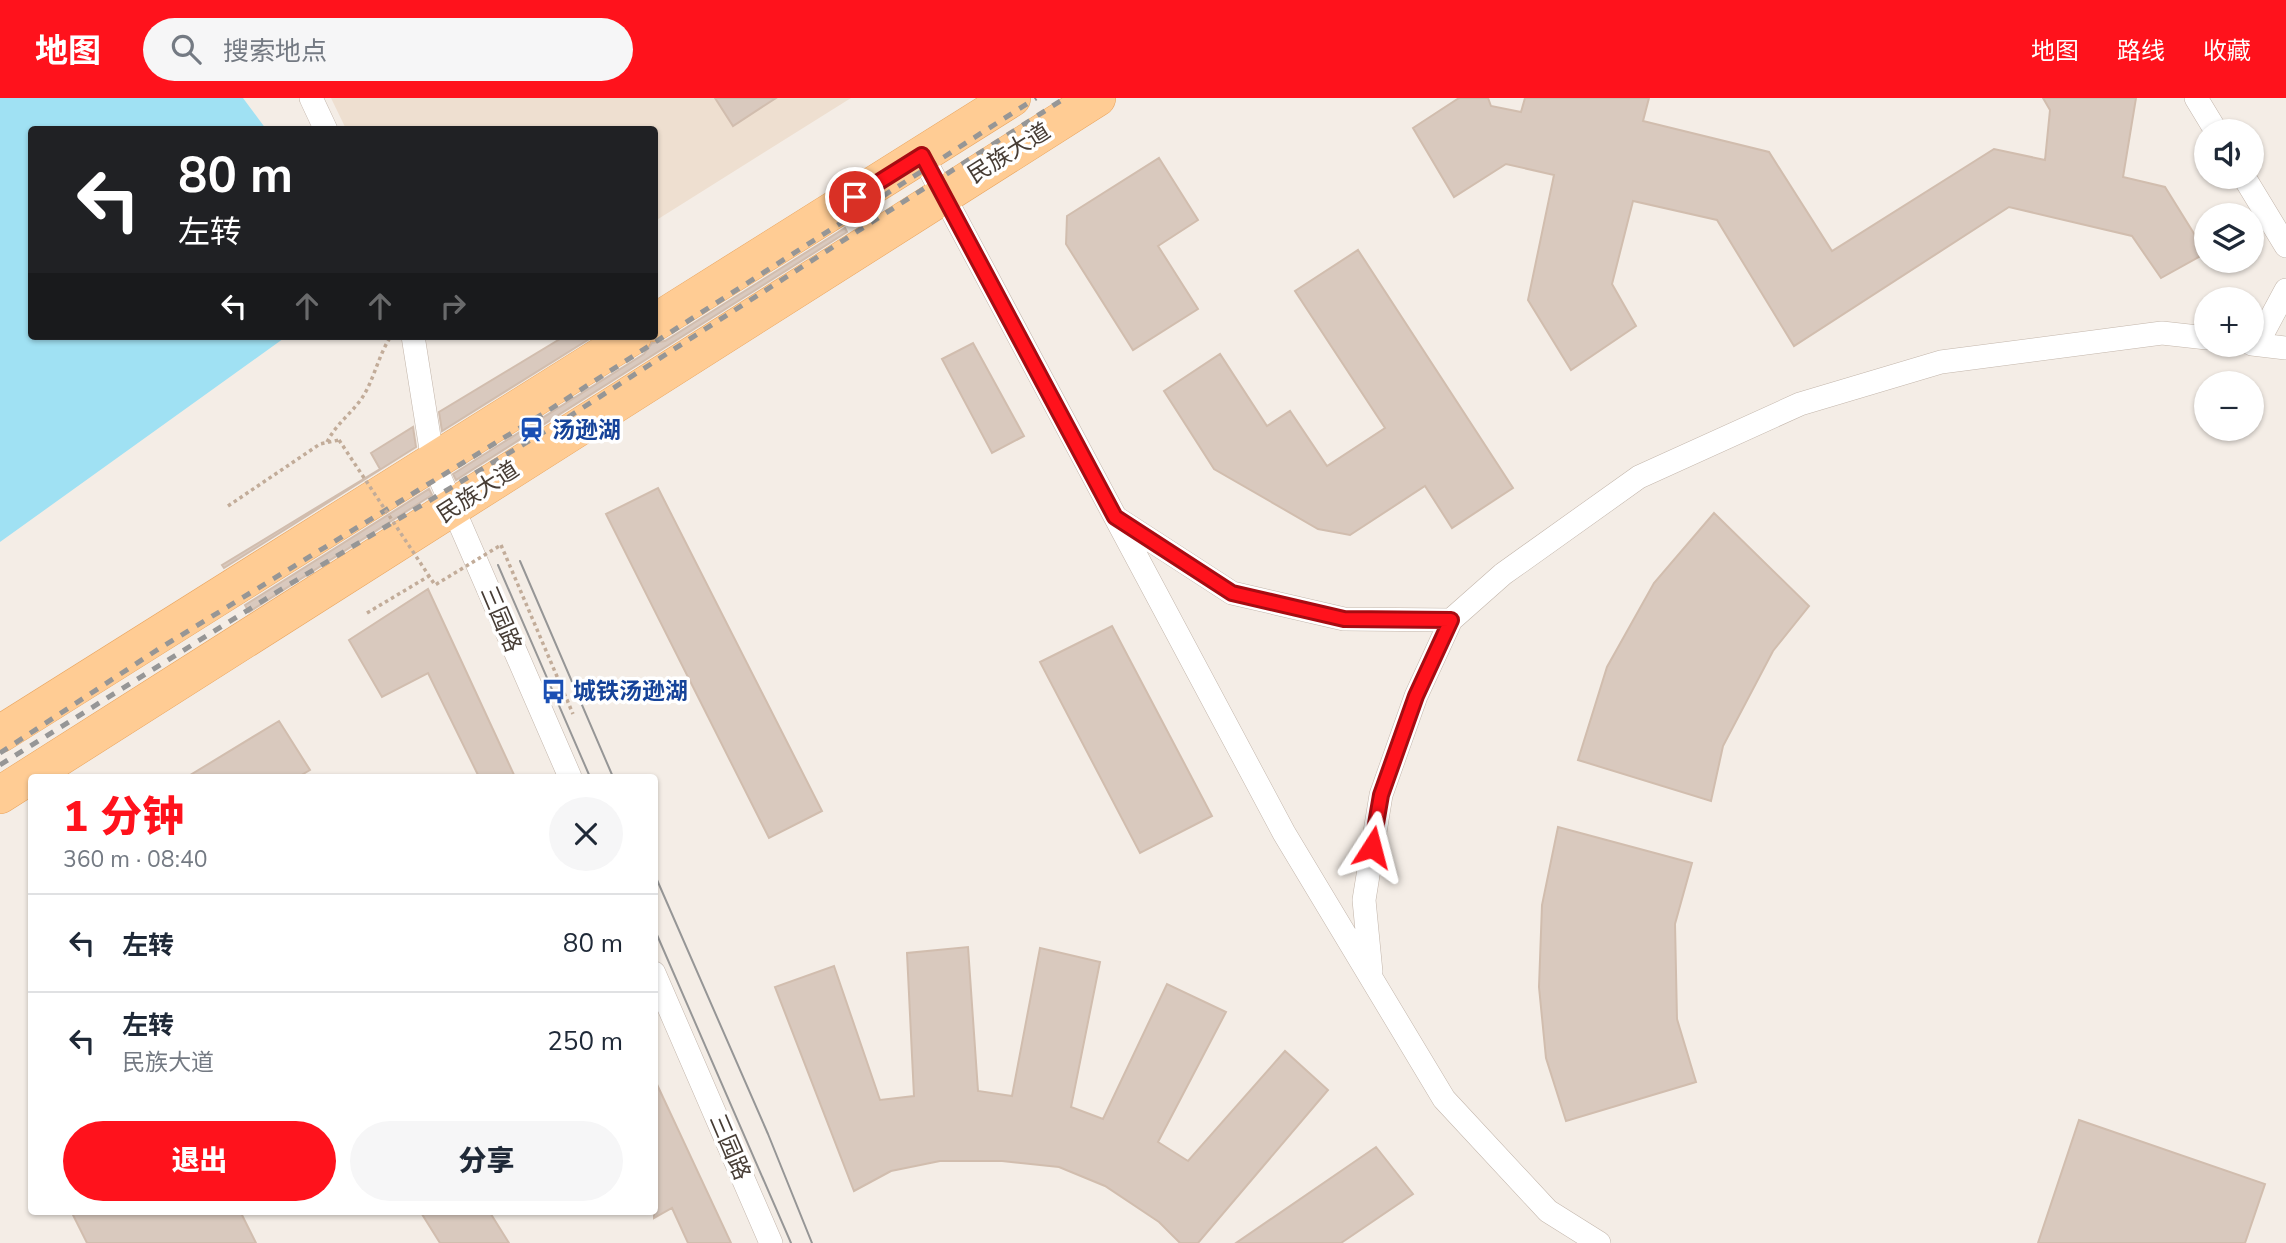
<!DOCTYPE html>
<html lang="zh">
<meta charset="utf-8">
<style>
:root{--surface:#fff;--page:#f6f6f7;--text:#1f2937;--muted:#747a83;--line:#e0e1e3;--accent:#ff121c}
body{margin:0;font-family:"Nunito Sans","Noto Sans SC",sans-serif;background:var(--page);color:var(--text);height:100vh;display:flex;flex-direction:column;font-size:26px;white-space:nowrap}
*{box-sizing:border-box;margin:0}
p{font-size:23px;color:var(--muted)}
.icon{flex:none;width:38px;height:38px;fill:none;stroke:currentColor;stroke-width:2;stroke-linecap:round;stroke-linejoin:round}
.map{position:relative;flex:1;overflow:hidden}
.panel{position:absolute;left:28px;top:676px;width:630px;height:441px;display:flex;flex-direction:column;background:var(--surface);border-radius:7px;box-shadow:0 2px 5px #0004}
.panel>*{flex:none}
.hud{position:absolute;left:28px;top:28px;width:630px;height:214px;border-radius:7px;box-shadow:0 2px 5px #0004;background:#202124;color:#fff;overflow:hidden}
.controls{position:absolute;left:2194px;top:21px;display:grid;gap:14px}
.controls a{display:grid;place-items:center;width:70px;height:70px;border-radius:50%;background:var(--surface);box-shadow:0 2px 5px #0004;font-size:35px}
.pin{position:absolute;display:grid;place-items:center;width:60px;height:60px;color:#fff;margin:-30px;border:4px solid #fff;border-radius:50%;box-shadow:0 2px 7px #0007}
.me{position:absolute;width:77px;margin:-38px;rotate:9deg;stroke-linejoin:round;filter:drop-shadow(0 0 5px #0008)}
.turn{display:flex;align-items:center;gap:24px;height:147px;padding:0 35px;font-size:32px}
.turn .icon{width:91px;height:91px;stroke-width:2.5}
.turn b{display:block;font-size:49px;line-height:60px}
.lanes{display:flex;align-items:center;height:66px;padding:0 35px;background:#0003;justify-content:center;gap:35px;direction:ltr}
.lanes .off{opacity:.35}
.round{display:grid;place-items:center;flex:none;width:74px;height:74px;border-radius:37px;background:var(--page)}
.head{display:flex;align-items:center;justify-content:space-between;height:119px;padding:0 35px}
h1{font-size:42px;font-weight:800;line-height:52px;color:var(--accent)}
.button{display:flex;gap:14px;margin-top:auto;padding:14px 35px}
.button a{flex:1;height:80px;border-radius:42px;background:var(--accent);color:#fff;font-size:28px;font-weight:800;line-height:80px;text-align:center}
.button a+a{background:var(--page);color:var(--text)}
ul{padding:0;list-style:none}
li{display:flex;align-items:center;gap:21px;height:98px;padding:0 35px;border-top:2px solid var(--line)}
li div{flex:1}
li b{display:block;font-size:26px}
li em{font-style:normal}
header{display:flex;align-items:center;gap:42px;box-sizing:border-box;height:98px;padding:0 35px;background:var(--accent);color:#fff}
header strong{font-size:33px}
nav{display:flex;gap:38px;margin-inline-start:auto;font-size:24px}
.search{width:490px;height:63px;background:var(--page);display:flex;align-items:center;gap:18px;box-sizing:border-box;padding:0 24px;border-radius:38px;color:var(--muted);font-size:26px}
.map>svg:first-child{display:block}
.education{fill:#eedfd0}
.water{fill:#a0e1f3}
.building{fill:#d9c9be;stroke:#d1bdae;stroke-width:2}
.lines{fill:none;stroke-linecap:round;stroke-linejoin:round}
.street-casing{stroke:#c3b6ab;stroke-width:24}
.primary-casing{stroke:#e9a55f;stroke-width:38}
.path{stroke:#c2ac99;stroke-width:3.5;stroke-dasharray:3.5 3.5;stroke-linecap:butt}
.street{stroke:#fff;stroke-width:23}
.primary{stroke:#ffcc94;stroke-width:37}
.tram{stroke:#969696;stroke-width:2}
.rail{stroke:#969696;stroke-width:5;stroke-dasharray:9 9;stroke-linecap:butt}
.path-bridge{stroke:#c2ac99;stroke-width:3.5;stroke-dasharray:3.5 3.5;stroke-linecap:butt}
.route-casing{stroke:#a60c12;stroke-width:18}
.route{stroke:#ff121c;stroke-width:12}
.labels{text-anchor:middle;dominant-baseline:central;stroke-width:7;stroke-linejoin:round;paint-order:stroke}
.street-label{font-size:23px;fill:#473d35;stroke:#fff}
.transit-label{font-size:23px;font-weight:bold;fill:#164399;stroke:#fff;text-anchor:start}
</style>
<header>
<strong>地图</strong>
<div class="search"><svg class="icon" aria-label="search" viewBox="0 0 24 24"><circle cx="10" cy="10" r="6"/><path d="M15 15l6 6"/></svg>搜索地点</div>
<nav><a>地图</a><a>路线</a><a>收藏</a></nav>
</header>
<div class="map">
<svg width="2286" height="1145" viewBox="0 0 2286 1145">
<rect width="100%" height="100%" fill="#f4ede6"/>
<path class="education" d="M331,0H851L655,123L654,32L346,31Z"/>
<path class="water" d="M0,0H243L266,31L32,32V238H287L0,444Z"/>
<path class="building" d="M715,0H776L733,28Z
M1459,0H1488L1491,8L1521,14L1525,0H1649L1643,23L1769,54L1832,153L1994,51L2045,62L2050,12L2043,0H2136L2123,79L2165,89L2206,155L2161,180L2132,138L2009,109L1794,248L1717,122L1633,103L1612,186L1636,228L1571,272L1528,202L1554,77L1506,66L1454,99L1413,30Z
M1159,60L1198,122L1158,148L1198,211L1133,252L1066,146L1067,118Z
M845,130L847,134L456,382L453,376L644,256L652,245L665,243Z
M1358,152L1513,390L1452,430L1425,388L1350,437L1318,431L1214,371L1164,293L1220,256L1267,328L1290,313L1327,368L1385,330L1295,193Z
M565,238H594L442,333L439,314Z
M973,245L1024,338L992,355L942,261Z
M413,329L416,349L224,470L222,467L380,371L371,355Z
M658,390L822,713L769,740L606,416Z
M429,391L432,397L249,514L245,507Z
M1714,415L1809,508L1773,553L1723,648L1711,703L1578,662L1607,569L1654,485Z
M428,491L515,679H479L428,575L382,599L349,542Z
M1112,528L1212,718L1140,755L1040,564Z
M279,623L310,672L298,679H187Z
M1558,729L1692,765L1675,826L1677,921L1696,984L1566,1023L1546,960L1539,889L1542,807Z
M968,849L978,993L1012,998L1040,850L1100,864L1071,1009L1103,1021L1167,886L1226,914L1158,1044L1188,1063L1285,953L1328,992L1198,1145H1180L1159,1124L1105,1088L1059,1069L1002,1063H940L891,1073L854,1093L775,889L834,868L880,1002L914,998L907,855Z
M654,980L731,1145H688L672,1110L654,1120Z
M2079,1022L2265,1086L2245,1145H2038Z
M1376,1049L1413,1096L1341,1145H1236Z
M71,1113H240L256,1145H87Z
M420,1113H489L509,1145H440Z"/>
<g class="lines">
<defs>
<path id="street" d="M311,0L326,32
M2196,0L2216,33
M922,57L1284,735L1444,1001L1548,1113L1599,1145
M2244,79L2286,148
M413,238L433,364L570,679
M2252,246L2286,250
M2257,246L2286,192
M1118,421L1232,495L1344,521L1451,522L1416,598L1381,697L1364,802L1371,874
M1451,522L1503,476L1639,379L1800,306L1941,264L2162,235L2207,240
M654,875L771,1145"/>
<path id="primary" d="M654,225L1012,0
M0,636L633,238
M0,697L1097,0"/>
</defs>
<use href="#street" class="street-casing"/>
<use href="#primary" class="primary-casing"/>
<path class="path" d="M327,344C336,326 351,316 362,300C374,282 378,258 391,238
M228,408L320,346L339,342
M501,447L573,616
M367,515L429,478"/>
<use href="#street" class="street"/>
<use href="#primary" class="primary"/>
<path class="tram" d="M520,463L613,679
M498,467L590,679
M654,775L768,1036L812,1145
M654,830L791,1145"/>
<path class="rail" d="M0,655L157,552L546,314L1036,0
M0,667L280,492L559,325L1065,0"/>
<path class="path-bridge" d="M339,342L435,487L501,447"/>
</g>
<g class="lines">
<defs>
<path id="route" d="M855,99L922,57L1115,419L1232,495L1344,521L1451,522L1416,598L1381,697L1372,749"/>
</defs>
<use href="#route" class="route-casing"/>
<use href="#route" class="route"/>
</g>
<defs>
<symbol id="station-bare" viewBox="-9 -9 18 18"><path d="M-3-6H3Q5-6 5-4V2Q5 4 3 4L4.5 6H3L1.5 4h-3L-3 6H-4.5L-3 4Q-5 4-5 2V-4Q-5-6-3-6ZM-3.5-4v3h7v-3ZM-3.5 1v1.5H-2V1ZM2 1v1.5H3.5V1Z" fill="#1a4fb4" stroke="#fff" stroke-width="2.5" paint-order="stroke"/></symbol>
<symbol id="bus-bare" viewBox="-9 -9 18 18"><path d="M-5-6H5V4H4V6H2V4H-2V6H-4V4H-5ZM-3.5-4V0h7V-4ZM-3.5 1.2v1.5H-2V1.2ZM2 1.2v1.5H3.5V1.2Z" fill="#1a4fb4" stroke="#fff" stroke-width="2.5" paint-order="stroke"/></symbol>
</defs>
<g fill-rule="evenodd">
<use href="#station-bare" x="514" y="314" width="35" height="35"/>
<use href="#bus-bare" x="536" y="576" width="35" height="35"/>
</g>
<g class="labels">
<g class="street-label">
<text transform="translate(1009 55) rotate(-32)">民族大道</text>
<text transform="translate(478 394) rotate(-33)">民族大道</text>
<text transform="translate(501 521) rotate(67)">三园路</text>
<text transform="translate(730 1049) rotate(67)">三园路</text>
</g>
<g class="transit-label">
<text x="552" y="332">汤逊湖</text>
<text x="573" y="593">城铁汤逊湖</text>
</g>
</g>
</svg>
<div class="controls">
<a><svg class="icon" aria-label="sound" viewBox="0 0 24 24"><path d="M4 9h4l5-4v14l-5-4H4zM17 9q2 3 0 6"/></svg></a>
<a><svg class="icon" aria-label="layers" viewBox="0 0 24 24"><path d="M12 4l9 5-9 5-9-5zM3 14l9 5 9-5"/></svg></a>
<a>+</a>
<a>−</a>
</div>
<div class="pin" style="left:855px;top:99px;background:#d93025"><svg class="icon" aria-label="arrive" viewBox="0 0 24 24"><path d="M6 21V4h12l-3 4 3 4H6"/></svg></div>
<svg class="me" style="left:1372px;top:749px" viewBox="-20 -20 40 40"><path d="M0-17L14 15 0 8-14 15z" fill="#ff121c" stroke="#fff" stroke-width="4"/></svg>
<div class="hud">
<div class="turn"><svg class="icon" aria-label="left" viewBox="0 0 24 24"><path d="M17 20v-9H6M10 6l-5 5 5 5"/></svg><div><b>80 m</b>左转</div></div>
<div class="lanes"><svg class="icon" aria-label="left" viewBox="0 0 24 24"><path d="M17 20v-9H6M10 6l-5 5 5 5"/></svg><svg class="icon off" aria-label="ahead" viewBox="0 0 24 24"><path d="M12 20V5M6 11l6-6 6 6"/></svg><svg class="icon off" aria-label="ahead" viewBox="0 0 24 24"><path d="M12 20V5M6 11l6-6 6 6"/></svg><svg class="icon off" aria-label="right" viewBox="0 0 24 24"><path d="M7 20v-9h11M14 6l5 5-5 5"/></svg></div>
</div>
<section class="panel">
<div class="head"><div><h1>1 分钟</h1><p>360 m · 08:40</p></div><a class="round"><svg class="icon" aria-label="close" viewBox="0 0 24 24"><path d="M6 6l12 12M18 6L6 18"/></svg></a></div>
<ul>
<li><svg class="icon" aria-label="left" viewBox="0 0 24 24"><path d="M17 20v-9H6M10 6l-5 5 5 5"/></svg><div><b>左转</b></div><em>80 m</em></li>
<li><svg class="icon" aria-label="left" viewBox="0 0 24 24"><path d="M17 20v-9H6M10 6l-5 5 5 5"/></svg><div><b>左转</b><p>民族大道</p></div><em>250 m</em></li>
</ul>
<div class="button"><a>退出</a><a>分享</a></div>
</section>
</div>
